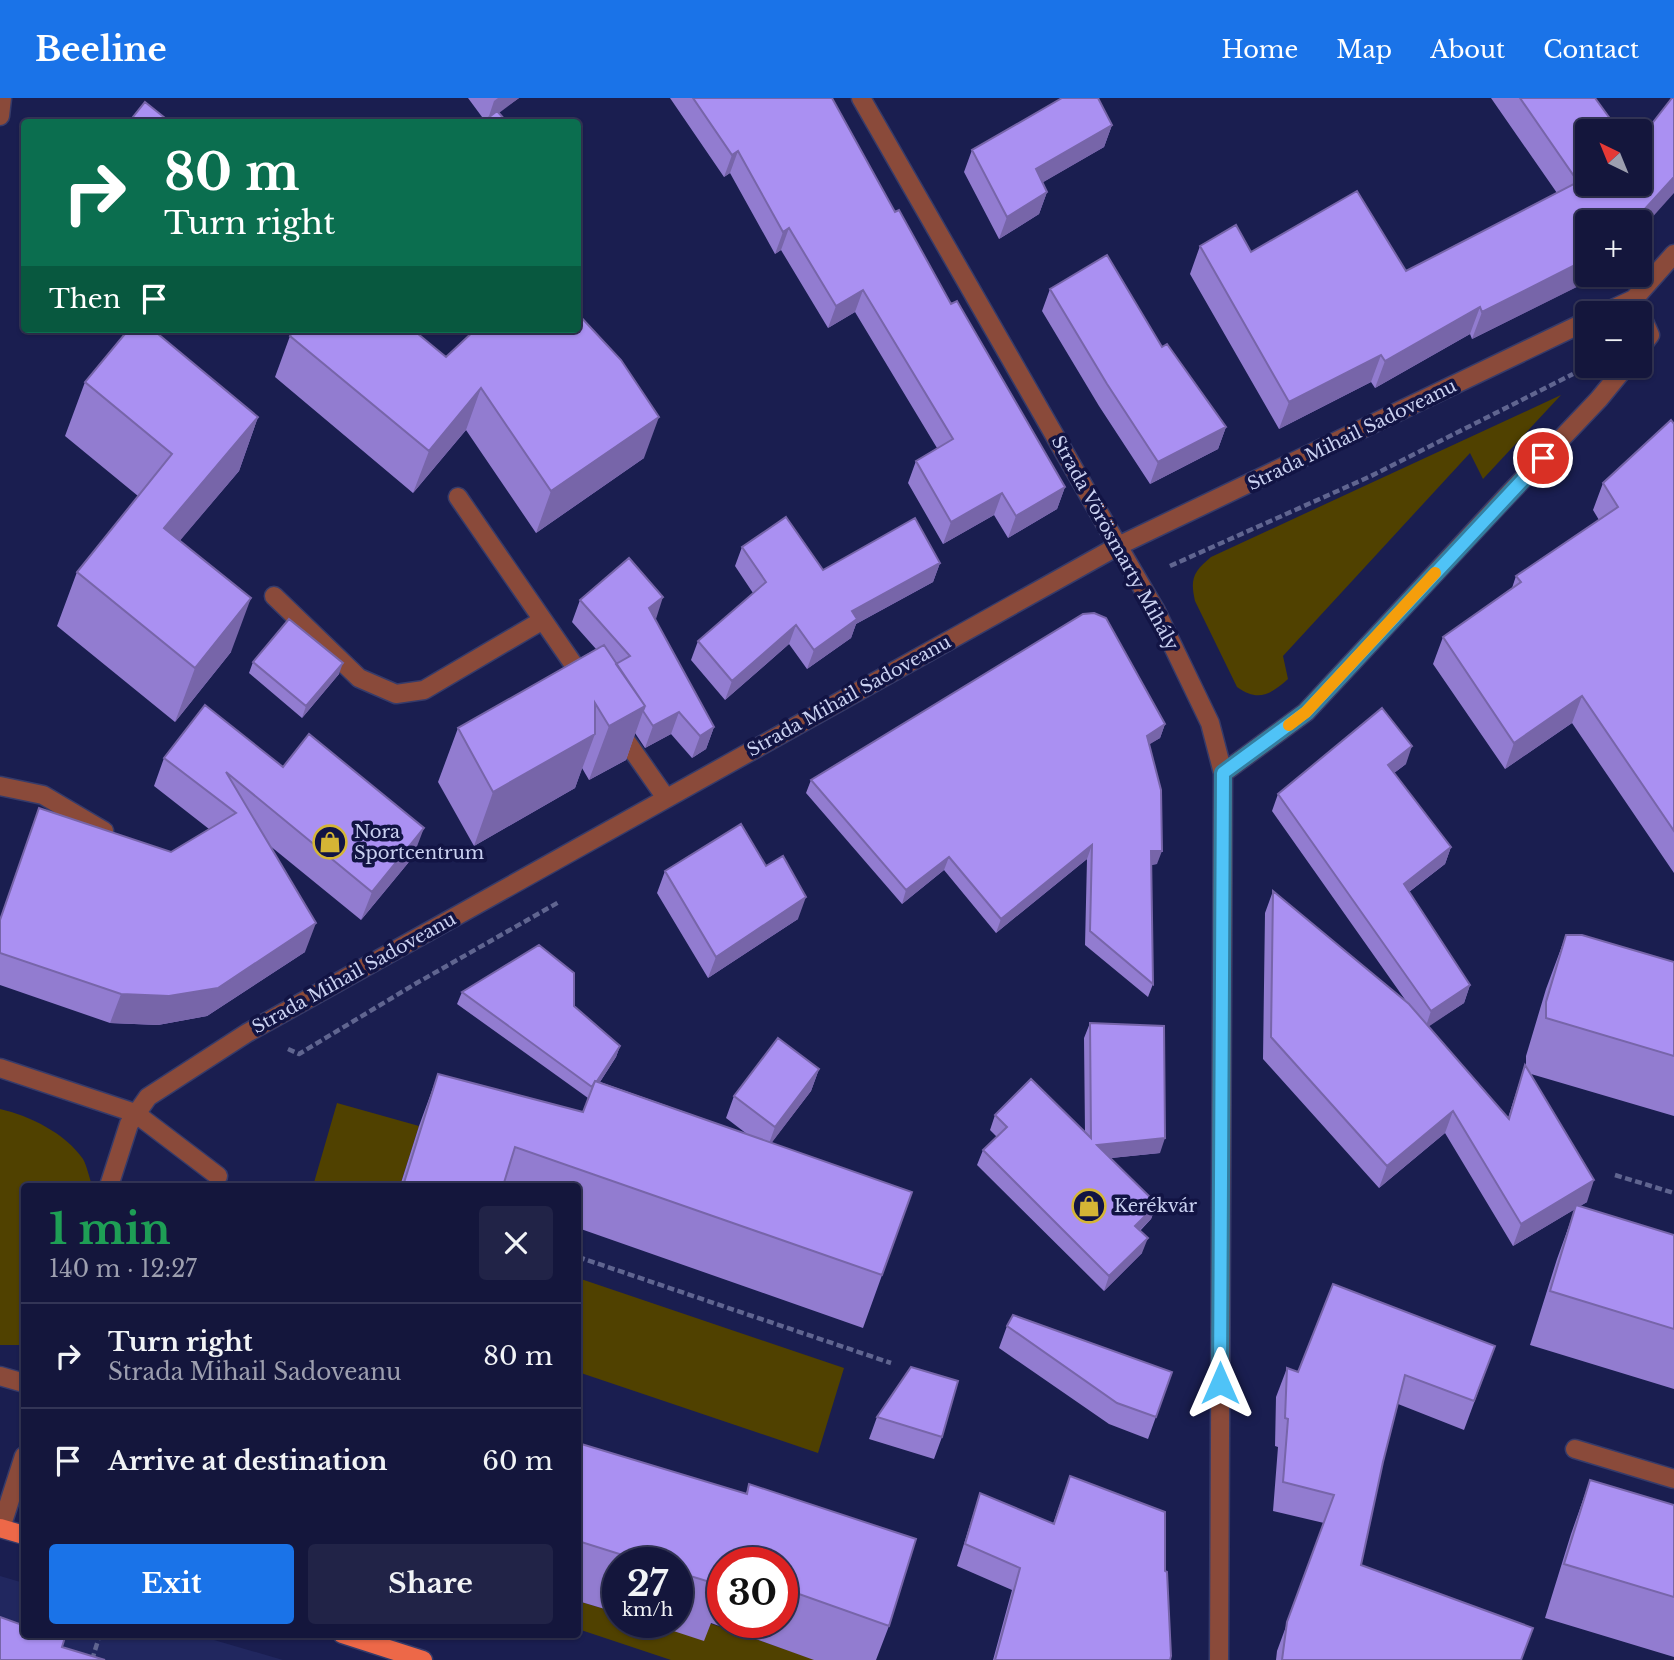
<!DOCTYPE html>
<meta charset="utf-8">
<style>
:root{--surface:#14163c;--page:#212347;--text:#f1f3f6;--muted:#9d9faf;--line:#333556;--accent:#1a73e8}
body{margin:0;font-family:"Libre Baskerville",serif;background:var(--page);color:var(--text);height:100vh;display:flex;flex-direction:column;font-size:26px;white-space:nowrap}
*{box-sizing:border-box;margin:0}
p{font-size:23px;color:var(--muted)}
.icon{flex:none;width:38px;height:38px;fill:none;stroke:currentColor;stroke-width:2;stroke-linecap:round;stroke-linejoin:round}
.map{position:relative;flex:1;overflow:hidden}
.drawer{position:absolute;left:21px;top:1085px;width:560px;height:455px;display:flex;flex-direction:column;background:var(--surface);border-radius:7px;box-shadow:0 2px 5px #0004,0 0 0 2px var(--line)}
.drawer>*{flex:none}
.hud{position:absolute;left:21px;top:21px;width:560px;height:214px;border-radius:7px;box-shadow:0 2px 5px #0004,0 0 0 2px var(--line);background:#0b6e4f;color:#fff;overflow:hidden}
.needle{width:46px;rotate:317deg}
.tools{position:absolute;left:1575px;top:21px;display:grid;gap:14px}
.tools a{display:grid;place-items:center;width:77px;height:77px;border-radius:7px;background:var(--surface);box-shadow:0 2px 5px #0004,0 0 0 2px var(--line);font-size:35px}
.speed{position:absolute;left:602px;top:1449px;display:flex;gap:14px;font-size:35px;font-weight:700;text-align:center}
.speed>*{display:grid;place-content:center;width:91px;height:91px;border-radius:50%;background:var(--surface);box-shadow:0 2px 5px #0004,0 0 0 2px var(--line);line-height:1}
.speed small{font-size:18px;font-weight:400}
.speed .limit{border:10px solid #d22;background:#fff;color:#111}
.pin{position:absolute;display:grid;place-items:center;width:60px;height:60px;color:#fff;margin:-30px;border:4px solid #fff;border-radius:50%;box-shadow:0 2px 7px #0007}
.me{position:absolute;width:77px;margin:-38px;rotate:0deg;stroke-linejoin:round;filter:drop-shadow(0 0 5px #0008)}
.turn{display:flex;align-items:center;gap:24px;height:147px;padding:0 28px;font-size:32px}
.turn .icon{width:91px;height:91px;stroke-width:2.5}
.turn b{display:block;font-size:49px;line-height:60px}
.then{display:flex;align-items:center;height:66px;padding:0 28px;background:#0003;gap:14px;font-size:26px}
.round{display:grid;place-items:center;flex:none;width:74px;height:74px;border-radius:7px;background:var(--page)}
.headline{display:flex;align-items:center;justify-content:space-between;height:119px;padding:0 28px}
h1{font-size:42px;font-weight:800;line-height:52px;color:#1e9e55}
.button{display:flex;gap:14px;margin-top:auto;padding:14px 28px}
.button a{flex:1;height:80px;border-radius:7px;background:var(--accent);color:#fff;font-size:28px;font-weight:800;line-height:80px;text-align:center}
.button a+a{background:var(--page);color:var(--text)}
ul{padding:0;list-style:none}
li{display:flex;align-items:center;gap:21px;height:105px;padding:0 28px;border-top:2px solid var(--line)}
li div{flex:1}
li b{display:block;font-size:26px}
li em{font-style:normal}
header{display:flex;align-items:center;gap:42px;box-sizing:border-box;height:98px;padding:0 35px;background:var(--accent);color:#fff}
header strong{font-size:33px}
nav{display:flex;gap:38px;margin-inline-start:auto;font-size:24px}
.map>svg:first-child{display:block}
.built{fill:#21275f}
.green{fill:#504100}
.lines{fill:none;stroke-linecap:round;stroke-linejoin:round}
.minor-casing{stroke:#363b6a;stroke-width:21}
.major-casing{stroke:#363b6a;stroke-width:21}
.path{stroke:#606590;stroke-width:4.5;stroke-dasharray:7 3.5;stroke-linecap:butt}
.minor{stroke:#8a4a3a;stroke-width:18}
.major{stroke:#ed6848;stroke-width:18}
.wall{fill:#927cd0;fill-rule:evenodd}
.shaded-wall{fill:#7765a9}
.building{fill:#aa90f2;stroke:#7765a9;stroke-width:2}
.route-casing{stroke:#337fa1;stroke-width:18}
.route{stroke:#4fc3f7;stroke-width:12}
.slow{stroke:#f59e0b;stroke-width:12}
.labels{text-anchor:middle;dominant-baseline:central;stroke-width:7;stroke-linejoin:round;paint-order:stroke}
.street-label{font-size:18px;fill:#cad1f1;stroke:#121444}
.poi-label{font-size:18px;fill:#cad1f1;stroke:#121444;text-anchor:start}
</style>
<header>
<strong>Beeline</strong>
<nav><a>Home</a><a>Map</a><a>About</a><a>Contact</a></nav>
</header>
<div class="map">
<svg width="1674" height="1562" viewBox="0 0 1674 1562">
<rect width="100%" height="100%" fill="#1a1e50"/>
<path class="built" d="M0,1478L24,1485V1536L197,1537L283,1562H0Z"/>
<path class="green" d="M1561,297L1483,381L1470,355L1283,558L1288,581C1270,597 1258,604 1237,589L1195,503C1190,481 1193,474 1211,459Z
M337,1005L419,1028L400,1088H313Z
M0,1011C30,1018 65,1035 83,1061C87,1068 89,1079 92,1087V1088H24V1247H0Z
M578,1180L844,1270L818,1355L578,1274Z
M578,1503L618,1515V1524H646L704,1542L709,1525L816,1562H671L578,1531Z"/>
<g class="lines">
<defs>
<path id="minor" d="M861,0L1118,448L1156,513L1210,625L1223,675L1219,1562
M0,18L2,0
M1634,201L1650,237L1640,250
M1604,215L1634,201L1674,156
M458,399L585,583
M274,498L359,580L396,596L424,592L543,522
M617,630L666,700
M1223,675L1306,614L1506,399L1599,301L1626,268
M0,688L43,697L104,733
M0,970L135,1015L218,1078
M109,1088L129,1026L148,999L247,935L1118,448L1587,223
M0,1278L24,1285
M1575,1351L1674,1381
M1,1430L24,1358"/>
<path id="major" d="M0,1430L24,1437
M342,1536L423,1562"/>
</defs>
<use href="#minor" class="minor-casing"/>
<use href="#major" class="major-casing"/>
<path class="path" d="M1170,468L1371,378L1573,276
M288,951L299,956L415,886L559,804
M1615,1077L1674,1095
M578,1159L891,1265
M92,1562L100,1536"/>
<use href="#minor" class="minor"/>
<use href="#major" class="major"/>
</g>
<path class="wall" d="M468,0H519L485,23Z
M670,0H832L895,114L951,206L1065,389L1057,411L1008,440L994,417L943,446L908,385L916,363L937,350L855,214L828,230L781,152L775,156L730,75L724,79Z
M1491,0H1595L1640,86L1587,177H1600L1472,241L1470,236L1375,290L1371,284L1279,331L1190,176L1200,148L1406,173L1557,95Z
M1112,27L1104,49L1043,84L1047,94L1039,116L999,141L964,74L972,52Z
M1050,191L1162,249L1226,329L1218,351L1150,386L1099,308L1042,213Z
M290,238L446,259L644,360L536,435L466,332L413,395L275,279Z
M85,284L258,319L239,373L180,442L231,554L175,624L57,528L77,474L138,398L65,338Z
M1674,326V775L1572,625L1505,671L1433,566L1443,539L1512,490L1516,478L1599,422L1593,412L1603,385Z
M742,449L823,472L940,465L933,484L856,526L851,540L807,571L789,546L725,602L691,562L698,543L753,495L735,468Z
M580,502L655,522L714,629L706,651L692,660L671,636L645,650L635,635L626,662L589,682L582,670L575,690L474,748L438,684L458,630L596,551L572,524Z
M253,564L339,576L302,620L249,575Z
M1165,626L1160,640L1149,646L1157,766L1151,767L1153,886L1148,899L1085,847L1087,761L996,835L944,772L902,806L806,695L811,682Z
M164,660L283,669L413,759L361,822L269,747L305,854L207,918L158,927L110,925L0,887V820L171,754L209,731L154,688Z
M1406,666L1394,675L1451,749L1445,766L1409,794L1470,887L1464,905L1428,928L1508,1020L1525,967L1526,969V958L1546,891L1566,837L1674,864V1018L1531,976L1587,1104L1580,1108L1674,1137V1291L1530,1247L1557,1161L1575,1111L1513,1148L1445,1035L1379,1090L1263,961L1265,815L1273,793L1406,903L1272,713L1278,696Z
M665,773L798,821L708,880L657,795Z
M462,894L574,908L620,948L616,959L600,984L747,1036L726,1020L734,998L819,971L811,993L771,1045L912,1094L863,1230L578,1130V1088H400L419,1028L438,976L583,1014L588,1000L457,906Z
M1090,925L1160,1055L1111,1060L1157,1106L1151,1121L1140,1133L1142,1155L1104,1193L977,1067L983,1052L997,1039L990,1032L995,1017L1085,1035L1084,940Z
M1007,1228L1172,1274L1148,1341L1109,1326L999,1250Z
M1495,1248L1464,1332L1398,1306L1383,1364L1361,1467L1521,1562H1276L1277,1553L1324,1425L1273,1413L1278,1349L1275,1348L1276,1299L1287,1270L1298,1274Z
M877,1319L942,1339L934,1361L869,1341Z
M578,1345L746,1396L749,1386L889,1528L876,1562H814L711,1525L704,1543L646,1524H677V1465H618V1515L578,1503ZM723,1465H782V1524H723Z
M1070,1378L1165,1473L1170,1562H993L1012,1492L957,1468L980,1395L1053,1426Z
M1590,1382L1674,1407V1559L1545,1520L1571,1436Z"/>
<path class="shaded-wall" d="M498,0H519L487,24L494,3Z
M1112,27L1104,49L1028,93L1036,71Z
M738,53L730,75L724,79L732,57Z
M1674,79V95L1640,133V124H1633Z
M1047,94L1039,116L999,141L1007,119Z
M789,130L781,152L775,156L783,134Z
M1587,161V177H1600L1599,178L1472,241L1482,214Z
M863,192L855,214L828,230L836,208Z
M1480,209L1470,236L1375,290L1385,263Z
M1381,257L1371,284L1279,331L1289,304Z
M481,290L466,332L413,395L429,353Z
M258,319L239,373L145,484L164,430Z
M659,319L644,360L536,435L551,393Z
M1226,329L1218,351L1150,386L1158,364Z
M1065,389L1057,411L1008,440L1016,418Z
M1002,395L994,417L943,446L951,424Z
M940,465L933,484L856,526L851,540L807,571L814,552L852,513Z
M663,499L656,521L649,510Z
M251,500L231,554L175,624L195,570Z
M796,527L789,546L725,602L732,583Z
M343,565L339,576L302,620L306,608Z
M1582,598L1572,625L1505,671L1514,645Z
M645,608L626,662L589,682L609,628Z
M679,614L671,636L645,650L653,628Z
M1165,626L1160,640L1142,651L1147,638Z
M714,629L706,651L692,660L700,638Z
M595,636L575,690L474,748L493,694Z
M1412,648L1406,666L1382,684L1388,667Z
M424,730L413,759L361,822L372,794Z
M1092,747L1087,761L996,835L1001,821Z
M1451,749L1445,766L1397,803L1404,786Z
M1151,753H1162L1157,766L1146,767Z
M949,759L944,772L902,806L906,792Z
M806,799L798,821L708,880L716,859Z
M316,825L305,854L207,918L158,927L110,925L121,896Z
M1470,887L1464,905L1425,931L1431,913Z
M620,948L616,959L589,1001L593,990Z
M819,971L811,993L767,1051L775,1029Z
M1453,1013L1445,1035L1379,1090L1387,1068Z
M1165,1040L1160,1055L1092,1062L1097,1047Z
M1594,1082L1587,1104L1513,1148L1521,1126Z
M1157,1106L1151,1121L1129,1143L1135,1128Z
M1148,1140L1142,1155L1104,1193L1109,1178Z"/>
<path class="building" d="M693,0H832L895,114L899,112L951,206L957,203L1065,389L1016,418L1002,395L951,424L916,363L953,341L863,192L836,208L789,130L783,134L738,53L732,57Z
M1062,0H1098L1112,27L1036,71L1047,94L1007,119L972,52Z
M1520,0H1595L1619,33H1587V86H1640V41L1672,0H1674V79L1633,124H1587V161L1482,214L1480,209L1385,263L1381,257L1289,304L1200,148L1236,127L1251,154L1357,93L1406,173L1578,84Z
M145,4L170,24H129Z
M497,13L507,24H483Z
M1107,157L1162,249L1167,246L1226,329L1158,364L1107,286L1050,191Z
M578,216L621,262L659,319L551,393L481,290L429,353L290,238L295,231H412L446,259L476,231H578Z
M129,231H152L258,319L164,430L251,500L195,570L77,474L172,356L85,284Z
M1671,322L1674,326V733L1582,598L1514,645L1443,539L1521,484L1516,478L1618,409L1603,385Z
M786,419L823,472L915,420L940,465L852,513L857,521L814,552L796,527L732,583L698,543L766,484L742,449Z
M629,460L663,499L649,510L714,629L700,638L679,614L653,628L643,613L645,608L616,566L630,558L580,502Z
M1094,515L1106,520L1165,626L1147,638L1161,692L1162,753H1151L1153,886L1090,833L1092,747L1001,821L949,759L906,792L811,682L1083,516Z
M289,521L343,565L306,608L253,564Z
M604,547L645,608L609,628L595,605V636L493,694L458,630Z
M205,607L283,669L309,636L424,730L372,794L226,674L316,825L218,890L169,898L121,896L0,855V822L39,710L171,754L236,715L164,660Z
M1382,610L1412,648L1388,667L1451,749L1404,786L1470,887L1431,913L1278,696Z
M741,726L766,768L783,758L806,799L716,859L665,773Z
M1273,793L1409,906L1509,1021L1525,967L1594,1082L1521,1126L1453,1013L1387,1068L1271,939Z
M1566,837H1582L1674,864V958L1546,920V904Z
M539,847L574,875V908L620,948L597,983H595L592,989L462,894Z
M1090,925L1164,928L1165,1040L1097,1047L1157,1106L1135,1128L1148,1140L1109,1178L983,1052L1007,1029L995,1017L1031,981L1091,1040Z
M778,940L819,971L775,1029L734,998Z
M438,976L583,1014L595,983L912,1094L882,1177L515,1049L503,1088H403Z
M1576,1107L1674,1137V1231L1550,1193Z
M1333,1186L1495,1248L1474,1303L1405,1277L1383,1364L1361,1467L1533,1530L1521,1562H1282L1287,1524L1334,1397L1283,1384L1288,1321L1285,1320L1287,1270L1298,1274Z
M1013,1217L1172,1274L1156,1319L1117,1305L1007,1228Z
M911,1269L958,1283L942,1339L877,1319Z
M578,1345L747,1396L749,1386L916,1441L889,1528L782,1490V1465H723V1488L677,1474V1465H648L578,1443Z
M1070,1378L1165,1414V1473L1167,1474L1171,1558L1170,1562H995L1020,1470L965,1446L980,1395L1054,1426Z
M1590,1382L1674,1407V1499L1564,1466Z
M0,1519L22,1527L24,1520V1536H66L62,1549L105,1562H0Z"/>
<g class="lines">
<defs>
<path id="route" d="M1220,1285L1223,675L1306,614L1543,360"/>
</defs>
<use href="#route" class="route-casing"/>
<use href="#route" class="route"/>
<path class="slow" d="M1289,627L1306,614L1435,475"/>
</g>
<defs>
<symbol id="shop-ring" viewBox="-11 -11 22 22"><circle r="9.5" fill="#121444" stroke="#d5b535" stroke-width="1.5"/><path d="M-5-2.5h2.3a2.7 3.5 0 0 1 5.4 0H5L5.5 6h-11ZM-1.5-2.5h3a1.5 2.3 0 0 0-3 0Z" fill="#d5b535"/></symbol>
</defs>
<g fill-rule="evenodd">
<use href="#shop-ring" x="311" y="725" width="38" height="38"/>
<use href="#shop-ring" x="1070" y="1089" width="38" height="38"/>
</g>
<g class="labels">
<g class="street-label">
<text transform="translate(1352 337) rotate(-26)">Strada Mihail Sadoveanu</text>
<text transform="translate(1115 445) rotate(61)">Strada Vörösmarty Mihály</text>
<text transform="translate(849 598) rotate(-29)">Strada Mihail Sadoveanu</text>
<text transform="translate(354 875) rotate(-29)">Strada Mihail Sadoveanu</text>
</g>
<g class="poi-label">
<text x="354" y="734">Nora<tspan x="354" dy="21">Sportcentrum</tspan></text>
<text x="1114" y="1108">Kerékvár</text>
</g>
</g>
</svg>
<div class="tools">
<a><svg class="needle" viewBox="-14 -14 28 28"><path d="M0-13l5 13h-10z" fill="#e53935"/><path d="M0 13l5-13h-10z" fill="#9d9faf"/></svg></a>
<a>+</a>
<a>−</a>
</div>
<div class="speed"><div>27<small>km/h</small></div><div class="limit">30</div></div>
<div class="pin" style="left:1543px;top:360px;background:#d93025"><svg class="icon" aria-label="arrive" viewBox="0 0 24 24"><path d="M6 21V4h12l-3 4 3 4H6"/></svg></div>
<svg class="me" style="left:1220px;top:1285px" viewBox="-20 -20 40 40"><path d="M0-17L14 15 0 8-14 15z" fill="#4fc3f7" stroke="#fff" stroke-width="4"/></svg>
<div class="hud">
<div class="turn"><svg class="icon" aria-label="right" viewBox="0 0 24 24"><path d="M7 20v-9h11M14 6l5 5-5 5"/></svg><div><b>80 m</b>Turn right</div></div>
<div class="then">Then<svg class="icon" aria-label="arrive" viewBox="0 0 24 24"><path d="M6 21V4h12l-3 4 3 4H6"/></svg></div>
</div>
<section class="drawer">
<div class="headline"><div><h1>1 min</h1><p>140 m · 12:27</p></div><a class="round"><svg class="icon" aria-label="close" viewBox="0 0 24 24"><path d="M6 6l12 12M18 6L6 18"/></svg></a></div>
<ul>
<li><svg class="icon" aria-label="right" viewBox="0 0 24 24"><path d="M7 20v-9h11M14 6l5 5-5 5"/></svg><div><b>Turn right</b><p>Strada Mihail Sadoveanu</p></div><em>80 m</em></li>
<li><svg class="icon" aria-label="arrive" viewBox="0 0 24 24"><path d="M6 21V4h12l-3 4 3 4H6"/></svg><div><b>Arrive at destination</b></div><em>60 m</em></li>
</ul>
<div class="button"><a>Exit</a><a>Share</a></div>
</section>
</div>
